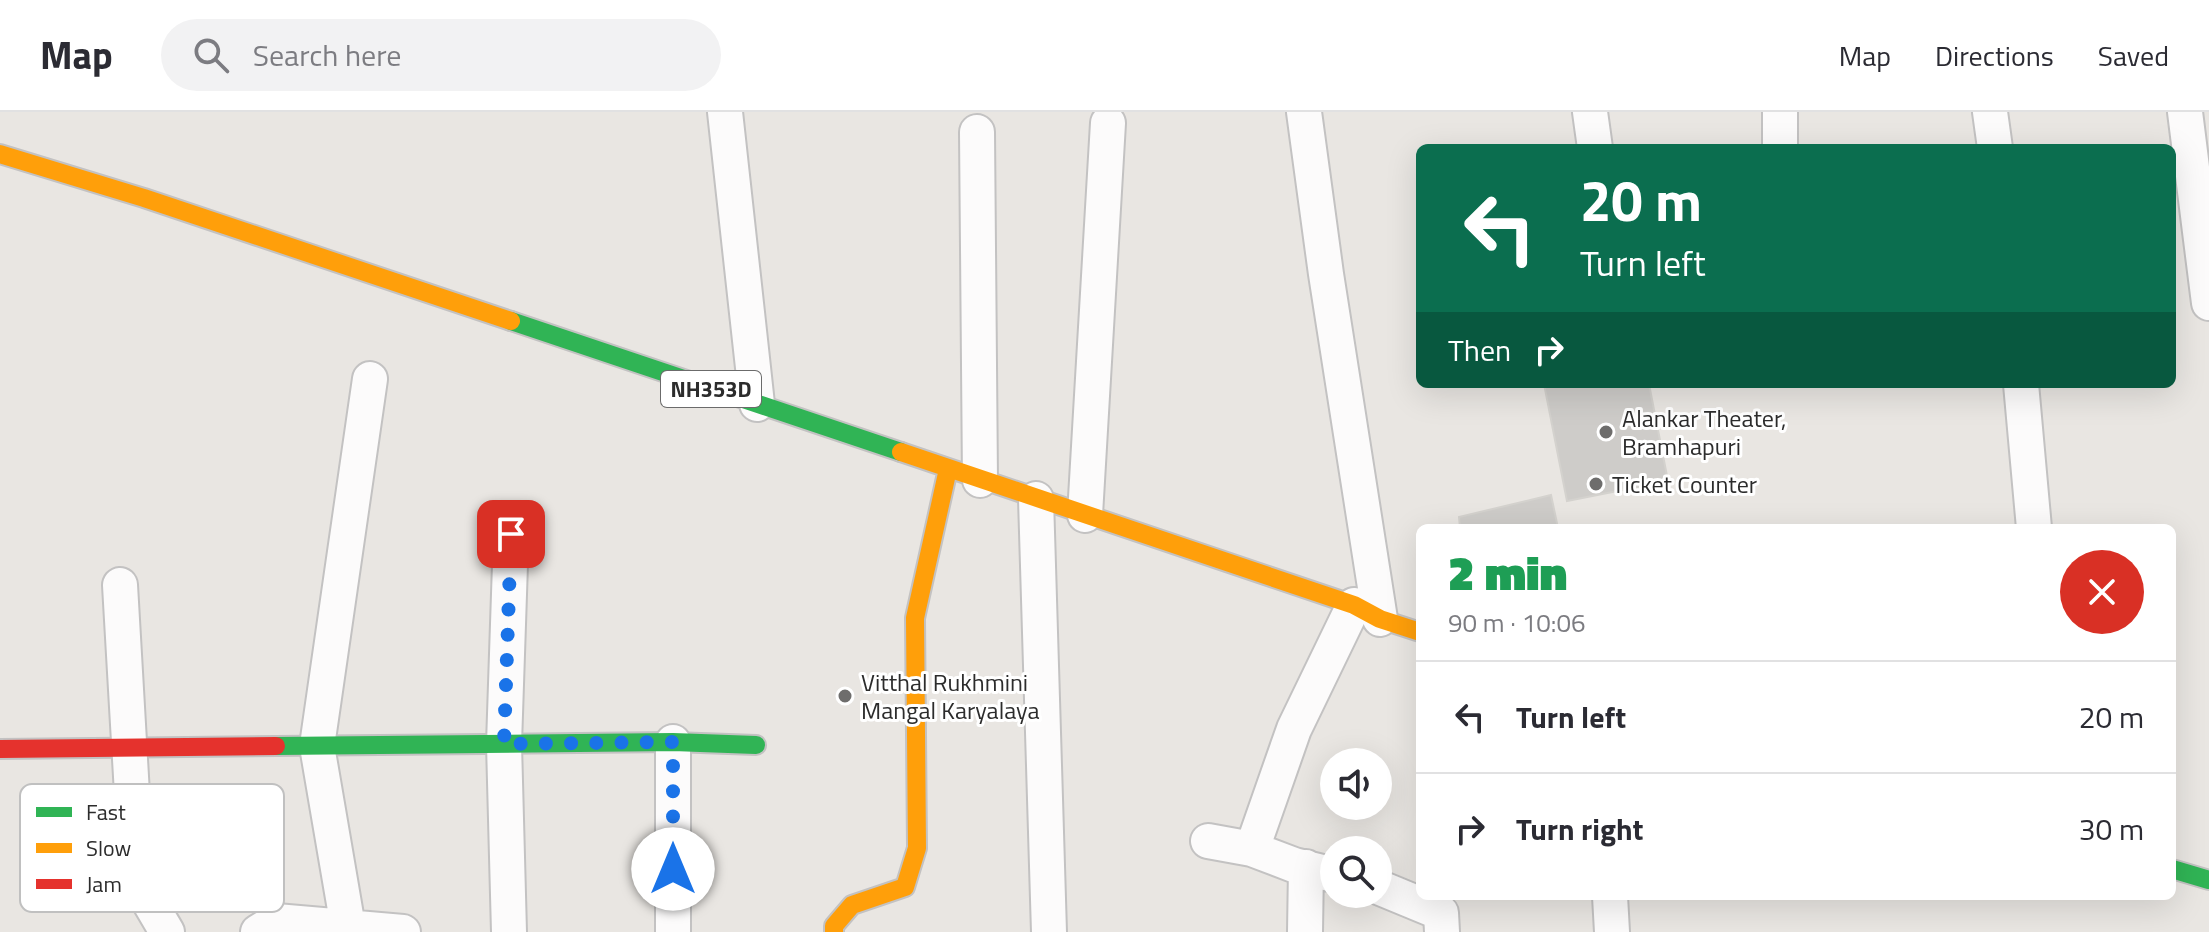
<!DOCTYPE html>
<meta charset="utf-8">
<style>
:root{--surface:#fff;--page:#f2f2f3;--text:#2b2b33;--muted:#7c7c81;--line:#e1e1e2}
body{margin:0;font-family:"Titillium Web",sans-serif;background:var(--page);color:var(--text);height:100vh;display:flex;flex-direction:column;font-size:30px;white-space:nowrap}
*{box-sizing:border-box;margin:0}
p{font-size:26px;color:var(--muted)}
.icon{flex:none;width:44px;height:44px;fill:none;stroke:currentColor;stroke-width:2;stroke-linecap:round;stroke-linejoin:round}
.map{position:relative;flex:1;overflow:hidden}
.panel{position:absolute;left:1416px;top:412px;width:760px;height:376px;display:flex;flex-direction:column;background:var(--surface);border-radius:12px;box-shadow:0 8px 32px #0002}
.panel>*{flex:none}
.guide{position:absolute;left:1416px;top:32px;width:760px;height:244px;border-radius:12px;box-shadow:0 8px 32px #0002;background:#0b6e4f;color:#fff;overflow:hidden}
.controls{position:absolute;left:1320px;top:636px;display:grid;gap:16px}
.controls a{display:grid;place-items:center;width:72px;height:72px;border-radius:50%;background:var(--surface);box-shadow:0 8px 32px #0002;font-size:40px}
.pin{position:absolute;display:grid;place-items:center;width:68px;height:68px;color:#fff;margin:-34px;border-radius:16px;box-shadow:0 4px 12px #0006}
.me{position:absolute;width:88px;margin:-44px;rotate:0deg;stroke-linejoin:round;filter:drop-shadow(0 0 6px #0008)}
.turn{display:flex;align-items:center;gap:28px;height:168px;padding:0 32px;font-size:36px}
.turn .icon{width:104px;height:104px;stroke-width:2.5}
.turn b{display:block;font-size:56px;line-height:68px}
.then{display:flex;align-items:center;height:76px;padding:0 32px;background:#0003;gap:16px;font-size:30px}
.round{display:grid;place-items:center;flex:none;width:84px;height:84px;border-radius:42px;background:var(--page)}
.overview{display:flex;align-items:center;justify-content:space-between;height:136px;padding:0 32px}
h1{font-size:48px;font-weight:800;line-height:60px;color:#1e9e55}
ul{padding:0;list-style:none}
li{display:flex;align-items:center;gap:24px;height:112px;padding:0 32px;border-top:2px solid var(--line)}
li div{flex:1}
li b{display:block;font-size:30px}
li em{font-style:normal}
header{display:flex;align-items:center;gap:48px;box-sizing:border-box;height:112px;padding:0 40px;background:var(--surface);border-bottom:2px solid var(--line)}
header strong{font-size:38px}
nav{display:flex;gap:44px;margin-inline-start:auto;font-size:28px}
.search{width:560px;height:72px;background:var(--page);display:flex;align-items:center;gap:20px;box-sizing:border-box;padding:0 28px;border-radius:44px;color:var(--muted);font-size:30px}
.map>svg:first-child{display:block}
.building{fill:#ceccc9;stroke:#d4d2ce;stroke-width:2}
.lines{fill:none;stroke-linecap:round;stroke-linejoin:round}
.street-casing{stroke:#c3c2c2;stroke-width:38}
.fast-casing{stroke:#c3c2c2;stroke-width:22}
.slow-casing{stroke:#c3c2c2;stroke-width:22}
.jam-casing{stroke:#c3c2c2;stroke-width:22}
.street{stroke:#fcfbfb;stroke-width:34}
.fast{stroke:#30b455;stroke-width:18}
.slow{stroke:#ff9f0a;stroke-width:18}
.jam{stroke:#e5322d;stroke-width:18}
.route{stroke:#1a73e8;stroke-width:14;stroke-dasharray:0 25.2}
.poi-dot{fill:#6e6d6c;stroke:#fff;stroke-width:3}
.labels{text-anchor:middle;dominant-baseline:central;stroke-width:6;stroke-linejoin:round;paint-order:stroke}
.shield{fill:#fff;stroke:#6b6b6b;stroke-width:2}
.shield-label{font-size:22px;font-weight:bold;fill:#2c2c2c}
.poi-label{font-size:24px;fill:#2c2c2c;stroke:#fff;text-anchor:start}
.key{fill:#fff;stroke:#c0c0c0;stroke-width:2}
.key-label{font-size:22px;fill:#2c2c2c}
</style>
<header>
<strong>Map</strong>
<div class="search"><svg class="icon" aria-label="search" viewBox="0 0 24 24"><circle cx="10" cy="10" r="6"/><path d="M15 15l6 6"/></svg>Search here</div>
<nav><a>Map</a><a>Directions</a><a>Saved</a></nav>
</header>
<div class="map">
<svg width="2209" height="820" viewBox="0 0 2209 820">
<rect width="100%" height="100%" fill="#e9e6e2"/>
<path class="building" d="M1544,272H1649L1668,369L1567,389Z
M1551,383L1558,416H1460L1459,405Z"/>
<g class="lines">
<defs>
<path id="street" d="M725,0L757,292
M1304,0L1326,162L1380,507
M1590,0L1595,36
M1780,0V36
M1990,0L1995,36
M2185,0L2209,191
M977,20L980,368
M2021,272L2034,416
M1036,387L1049,820
M1085,403L1108,11
M120,473L137,769L167,820
M1208,729L1252,737
M1334,763L1294,753L1252,737L1294,617L1354,493
M1378,775L1441,801L1442,820
M1610,784L1612,820
M348,815L317,634L370,267
M258,820L276,809L403,820
M509,820L504,632L511,422
M673,820V630
M1305,820L1306,755"/>
<path id="fast" d="M511,209L901,340
M276,634L673,630L756,633
M2172,757L2209,768"/>
<path id="slow" d="M0,42L144,86L511,209
M901,340L1354,493L1380,507L1420,520
M834,820V814L852,793L905,775L917,736L915,506L948,357"/>
<path id="jam" d="M0,637L276,634"/>
</defs>
<use href="#street" class="street-casing"/>
<use href="#fast" class="fast-casing"/>
<use href="#slow" class="slow-casing"/>
<use href="#jam" class="jam-casing"/>
<use href="#street" class="street"/>
<use href="#fast" class="fast"/>
<use href="#slow" class="slow"/>
<use href="#jam" class="jam"/>
</g>
<g class="lines">
<path class="route" d="M511,422L504,632L673,630V757"/>
</g>
<g class="poi-dot">
<circle cx="1606" cy="320" r="8"/>
<circle cx="1596" cy="372" r="8"/>
<circle cx="845" cy="584" r="8"/>
</g>
<g class="labels">
<rect class="shield" x="661" y="259" width="100" height="36" rx="6"/>
<g class="shield-label">
<text x="711" y="277">NH353D</text>
</g>
<g class="poi-label">
<text x="1622" y="306">Alankar Theater,<tspan x="1622" dy="28">Bramhapuri</tspan></text>
<text x="1612" y="372">Ticket Counter</text>
<text x="861" y="570">Vitthal Rukhmini<tspan x="861" dy="28">Mangal Karyalaya</tspan></text>
</g>
</g>
<rect x="20" y="672" width="264" height="128" rx="12" class="key"/>
<rect x="36" y="695" width="36" height="10" fill="#30b455"/>
<rect x="36" y="731" width="36" height="10" fill="#ff9f0a"/>
<rect x="36" y="767" width="36" height="10" fill="#e5322d"/>
<g class="key-label">
<text x="86" y="708">Fast</text>
<text x="86" y="744">Slow</text>
<text x="86" y="780">Jam</text>
</g>
</svg>
<div class="controls">
<a><svg class="icon" aria-label="sound" viewBox="0 0 24 24"><path d="M4 9h4l5-4v14l-5-4H4zM17 9q2 3 0 6"/></svg></a>
<a><svg class="icon" aria-label="search" viewBox="0 0 24 24"><circle cx="10" cy="10" r="6"/><path d="M15 15l6 6"/></svg></a>
</div>
<div class="pin" style="left:511px;top:422px;background:#d93025"><svg class="icon" aria-label="arrive" viewBox="0 0 24 24"><path d="M6 21V4h12l-3 4 3 4H6"/></svg></div>
<svg class="me" style="left:673px;top:757px" viewBox="-20 -20 40 40"><circle r="19" fill="#fff"/><path d="M0-13L10 11 0 6-10 11z" fill="#1a73e8"/></svg>
<div class="guide">
<div class="turn"><svg class="icon" aria-label="left" viewBox="0 0 24 24"><path d="M17 20v-9H6M10 6l-5 5 5 5"/></svg><div><b>20 m</b>Turn left</div></div>
<div class="then">Then<svg class="icon" aria-label="right" viewBox="0 0 24 24"><path d="M7 20v-9h11M14 6l5 5-5 5"/></svg></div>
</div>
<section class="panel">
<div class="overview"><div><h1>2 min</h1><p>90 m · 10:06</p></div><a class="round" style="background:#d93025;color:#fff"><svg class="icon" aria-label="close" viewBox="0 0 24 24"><path d="M6 6l12 12M18 6L6 18"/></svg></a></div>
<ul>
<li><svg class="icon" aria-label="left" viewBox="0 0 24 24"><path d="M17 20v-9H6M10 6l-5 5 5 5"/></svg><div><b>Turn left</b></div><em>20 m</em></li>
<li><svg class="icon" aria-label="right" viewBox="0 0 24 24"><path d="M7 20v-9h11M14 6l5 5-5 5"/></svg><div><b>Turn right</b></div><em>30 m</em></li>
</ul>
</section>
</div>
